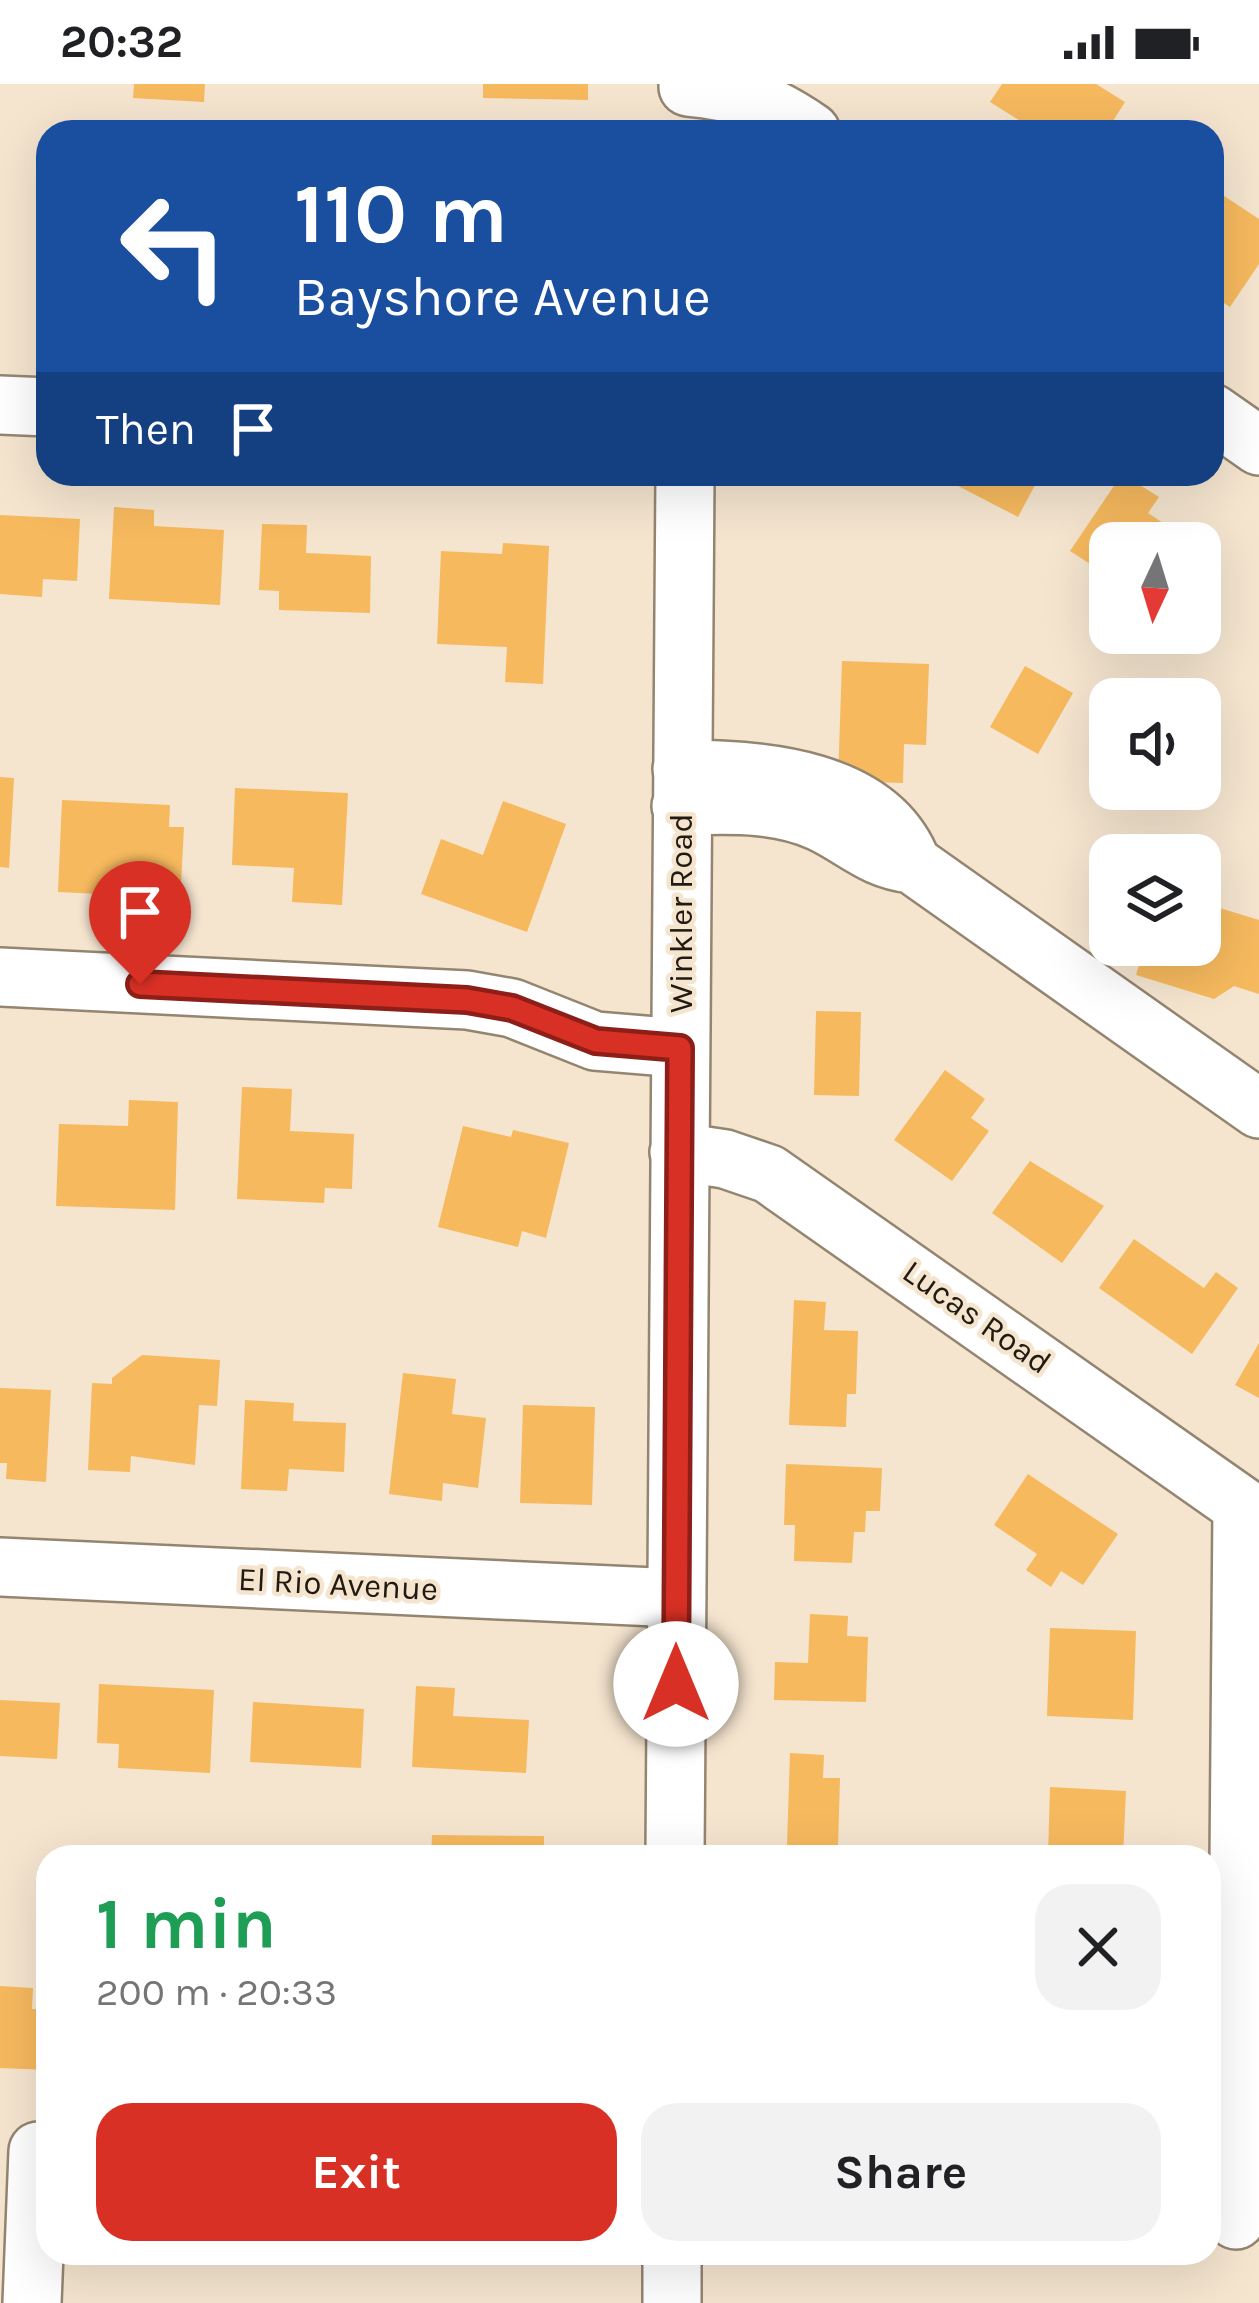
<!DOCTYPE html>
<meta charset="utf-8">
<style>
:root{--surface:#fff;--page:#f2f2f2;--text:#202124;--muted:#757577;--accent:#d93025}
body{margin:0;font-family:Karla,sans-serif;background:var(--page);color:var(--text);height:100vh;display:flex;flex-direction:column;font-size:45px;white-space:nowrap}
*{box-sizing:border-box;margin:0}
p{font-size:39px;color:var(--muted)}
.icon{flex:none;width:66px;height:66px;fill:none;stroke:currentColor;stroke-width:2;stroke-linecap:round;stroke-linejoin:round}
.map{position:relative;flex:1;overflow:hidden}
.sheet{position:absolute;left:36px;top:1761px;width:1185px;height:420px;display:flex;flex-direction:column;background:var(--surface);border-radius:36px;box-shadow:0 12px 48px #0002}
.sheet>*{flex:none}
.banner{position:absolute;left:36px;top:36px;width:1188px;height:366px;border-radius:36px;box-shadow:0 12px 48px #0002;background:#1a4fa0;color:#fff;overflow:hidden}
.needle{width:78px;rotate:184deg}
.fabs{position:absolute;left:1089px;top:438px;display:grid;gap:24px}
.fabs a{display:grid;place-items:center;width:132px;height:132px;border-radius:24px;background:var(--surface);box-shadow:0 12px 48px #0002;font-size:60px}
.pin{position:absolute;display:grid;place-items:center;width:102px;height:102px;color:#fff;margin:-123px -51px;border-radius:50% 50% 50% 0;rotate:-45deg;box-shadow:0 0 12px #0007}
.pin .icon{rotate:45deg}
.me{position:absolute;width:132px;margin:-66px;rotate:0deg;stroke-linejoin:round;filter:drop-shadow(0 0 9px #0008)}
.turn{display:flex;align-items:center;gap:42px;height:252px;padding:0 60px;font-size:54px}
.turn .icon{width:156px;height:156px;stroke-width:2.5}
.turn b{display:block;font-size:84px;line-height:102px}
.then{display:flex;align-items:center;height:114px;padding:0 60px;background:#0003;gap:24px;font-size:45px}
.round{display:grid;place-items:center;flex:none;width:126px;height:126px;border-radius:36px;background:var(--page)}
.head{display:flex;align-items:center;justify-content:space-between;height:204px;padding:0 60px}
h1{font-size:72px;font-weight:700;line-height:90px;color:#1e9e55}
.primary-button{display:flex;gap:24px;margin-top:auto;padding:24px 60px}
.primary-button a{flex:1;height:138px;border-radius:36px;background:var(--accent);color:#fff;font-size:48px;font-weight:700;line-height:138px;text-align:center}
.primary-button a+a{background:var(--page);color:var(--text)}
.status{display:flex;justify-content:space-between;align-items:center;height:84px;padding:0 60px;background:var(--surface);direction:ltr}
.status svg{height:33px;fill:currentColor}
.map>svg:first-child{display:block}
.building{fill:#f6b95e}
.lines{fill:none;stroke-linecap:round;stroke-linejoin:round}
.minor-casing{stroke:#948571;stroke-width:62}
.minor{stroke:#fff;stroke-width:57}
.route-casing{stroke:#8d1f18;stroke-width:30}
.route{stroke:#d93025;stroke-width:21}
.labels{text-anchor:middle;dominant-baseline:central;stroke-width:9;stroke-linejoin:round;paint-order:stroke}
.street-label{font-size:33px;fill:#201a12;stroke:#f5e5cf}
</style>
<div class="status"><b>20:32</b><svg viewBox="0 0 49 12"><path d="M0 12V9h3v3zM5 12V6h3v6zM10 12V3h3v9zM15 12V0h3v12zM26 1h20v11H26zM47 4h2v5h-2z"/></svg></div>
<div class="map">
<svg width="1259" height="2219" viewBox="0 0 1259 2219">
<rect width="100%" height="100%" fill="#f5e5cf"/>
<path class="building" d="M134,0H205L204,18L133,14Z
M483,0H588V16L483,14Z
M1002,0H1096L1125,18L1106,48H1038L990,18Z
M1212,104L1259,135V180L1230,223L1212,211Z
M935,390H1041L1018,433Z
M1122,390L1159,413L1148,429L1193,459H1110V493L1070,467Z
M114,423L154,426V442L224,446L220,521L109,515Z
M0,431L80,435L77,497L43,495L42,513L0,510Z
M262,440L307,441L306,469L371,472L370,529L279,526V507L259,506Z
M503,459L549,462L543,600L505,598L507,563L437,560L441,467L502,470Z
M842,577L929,580L926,661L904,660L903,699L838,697Z
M1025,582L1073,609L1038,670L990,643Z
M0,693L14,694L9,784L0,783Z
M235,704L348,709L342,821L292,818L294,784L232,781Z
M62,716L170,721L169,743H184L181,801L141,799V812L58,808Z
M503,717L566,740L527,848L421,810L441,755L483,771Z
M1200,818L1259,836V910L1234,902L1214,915L1136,891L1145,861H1200Z
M816,927L861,928L859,1012L814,1011Z
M945,986L985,1015L971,1034L989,1047L952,1097L894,1056Z
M242,1003L292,1005L290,1047L354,1050L352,1105L325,1104L324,1119L237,1115Z
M129,1016L178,1018L175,1126L56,1122L59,1040L128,1042Z
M463,1042L511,1053L513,1046L569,1059L546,1154L522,1147L518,1163L438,1143Z
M1030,1077L1104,1122L1062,1179L992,1129Z
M1134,1155L1204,1204L1216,1188L1238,1204L1192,1270L1099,1204Z
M794,1216L826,1218L824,1246L858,1247L856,1310H847L846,1343L789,1341Z
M1259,1259V1314L1235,1301Z
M142,1271L220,1276L217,1322L199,1321L195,1381L131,1372L130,1388L88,1386L92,1299L112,1300V1294Z
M403,1289L456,1295L452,1330L486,1334L478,1404L443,1399L442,1417L389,1410Z
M0,1304L51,1306L46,1398L6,1395L7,1379H0Z
M245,1316L294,1319L293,1337L346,1339L344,1388L289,1385L287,1407L241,1405Z
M523,1321L595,1323L592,1421L520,1419Z
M786,1380L882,1384L880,1427H866L865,1448H854L852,1479L794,1477L795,1441H784Z
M1028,1390L1118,1450L1083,1501L1061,1487L1051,1503L1026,1486L1037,1470L994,1441Z
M810,1530L848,1532L847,1552L868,1553L866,1618L774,1616L775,1578L808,1579Z
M1050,1544L1136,1547L1133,1636L1047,1632Z
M99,1600L214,1606L210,1689L118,1684L119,1660L97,1659Z
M416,1602L455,1604L453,1632L529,1636L526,1689L412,1683Z
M0,1616L60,1619L57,1675L0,1672Z
M253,1618L364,1625L361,1684L250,1678Z
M790,1669L824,1671L823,1694H840L838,1763L787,1761Z
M1050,1703L1126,1707L1123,1773L1048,1772Z
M432,1751L544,1752V1773H431Z
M0,1902L33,1904L32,1925H48V1986L0,1984Z"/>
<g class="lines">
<defs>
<path id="minor" d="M688,3C737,7 771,20 811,48
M0,321L48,323
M1212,329L1259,362
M681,722C729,721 776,718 820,738C854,754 873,776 912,780C879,694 763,685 682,685
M912,780L1259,1025
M0,893L467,916L512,924L595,957L680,964
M679,1068L725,1075L769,1090L1259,1434
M0,1483L677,1514
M675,1773L685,390
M1236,2136L1242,1423
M32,2219L38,2067
M672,2219V2169"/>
</defs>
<use href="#minor" class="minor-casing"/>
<use href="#minor" class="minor"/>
</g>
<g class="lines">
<defs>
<path id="route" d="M140,900L467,916L512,924L596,957L680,964L676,1600"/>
</defs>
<use href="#route" class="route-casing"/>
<use href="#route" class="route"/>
</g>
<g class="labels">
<g class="street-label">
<text transform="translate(681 829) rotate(-90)">Winkler Road</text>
<text transform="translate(977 1233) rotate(35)">Lucas Road</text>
<text transform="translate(338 1500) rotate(3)">El Rio Avenue</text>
</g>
</g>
</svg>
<div class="fabs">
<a><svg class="needle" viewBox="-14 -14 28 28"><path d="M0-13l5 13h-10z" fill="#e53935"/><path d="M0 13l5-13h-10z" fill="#757577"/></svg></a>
<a><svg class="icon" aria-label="sound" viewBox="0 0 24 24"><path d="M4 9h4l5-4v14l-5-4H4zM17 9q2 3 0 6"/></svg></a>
<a><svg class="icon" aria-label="layers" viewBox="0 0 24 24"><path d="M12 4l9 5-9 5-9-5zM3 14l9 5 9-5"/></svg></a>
</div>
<div class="pin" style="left:140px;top:900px;background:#d93025"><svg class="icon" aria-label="arrive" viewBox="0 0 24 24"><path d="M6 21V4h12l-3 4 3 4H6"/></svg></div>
<svg class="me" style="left:676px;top:1600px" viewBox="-20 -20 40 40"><circle r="19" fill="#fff"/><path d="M0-13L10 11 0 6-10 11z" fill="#d93025"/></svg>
<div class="banner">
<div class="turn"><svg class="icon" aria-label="left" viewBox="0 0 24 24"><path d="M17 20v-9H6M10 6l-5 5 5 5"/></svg><div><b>110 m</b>Bayshore Avenue</div></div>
<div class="then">Then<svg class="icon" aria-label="arrive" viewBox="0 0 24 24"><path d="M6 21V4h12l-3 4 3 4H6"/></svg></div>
</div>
<section class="sheet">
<div class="head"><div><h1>1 min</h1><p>200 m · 20:33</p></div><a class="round"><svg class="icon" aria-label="close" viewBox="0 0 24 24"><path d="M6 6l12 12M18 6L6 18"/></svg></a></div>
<div class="primary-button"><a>Exit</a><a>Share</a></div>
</section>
</div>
